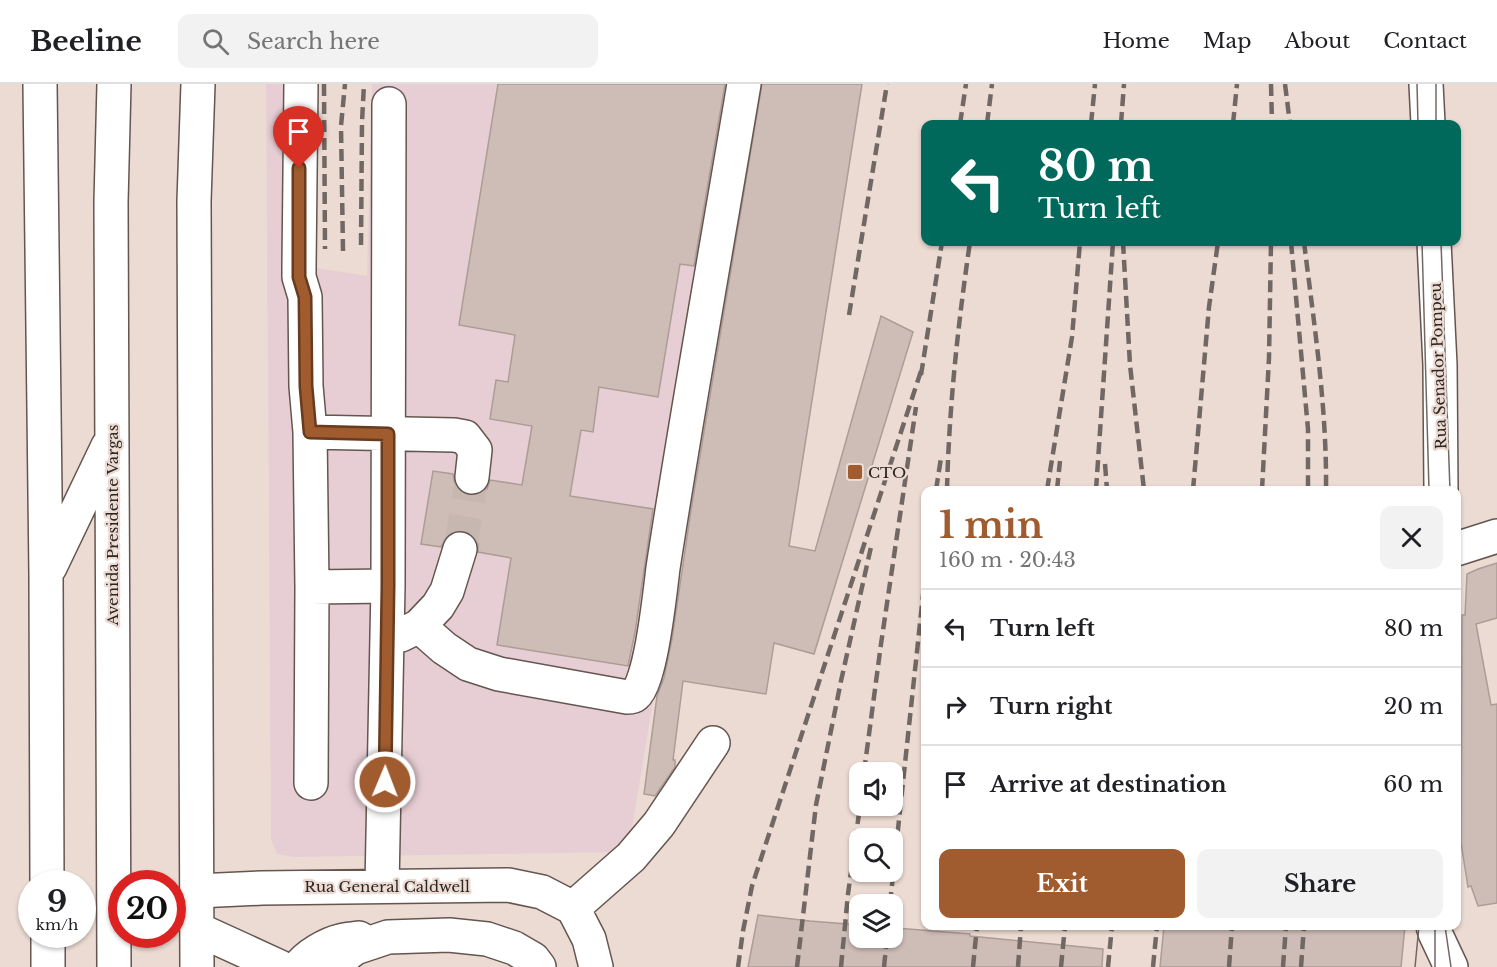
<!DOCTYPE html>
<meta charset="utf-8">
<style>
:root{--surface:#fff;--page:#f2f2f2;--text:#202124;--muted:#757577;--line:#e0e0e0;--accent:#a05b2e}
body{margin:0;font-family:"Libre Baskerville",serif;background:var(--page);color:var(--text);height:100vh;display:flex;flex-direction:column;font-size:22px;white-space:nowrap}
*{box-sizing:border-box;margin:0}
p{font-size:20px;color:var(--muted)}
.icon{flex:none;width:33px;height:33px;fill:none;stroke:currentColor;stroke-width:2;stroke-linecap:round;stroke-linejoin:round}
.map{position:relative;flex:1;overflow:hidden}
.panel{position:absolute;left:921px;top:402px;width:540px;height:444px;display:flex;flex-direction:column;background:var(--surface);border-radius:12px;box-shadow:0 2px 4px #0004}
.panel>*{flex:none}
.guide{position:absolute;left:921px;top:36px;width:540px;height:126px;border-radius:12px;box-shadow:0 2px 4px #0004;background:#00695c;color:#fff;overflow:hidden}
.controls{position:absolute;left:849px;top:678px;display:grid;gap:12px}
.controls a{display:grid;place-items:center;width:54px;height:54px;border-radius:12px;background:var(--surface);box-shadow:0 2px 4px #0004;font-size:30px}
.speed{position:absolute;left:18px;top:786px;display:flex;gap:12px;font-size:30px;font-weight:700;text-align:center}
.speed>*{display:grid;place-content:center;width:78px;height:78px;border-radius:50%;background:var(--surface);box-shadow:0 2px 4px #0004;line-height:1}
.speed small{font-size:15px;font-weight:400}
.speed .limit{border:9px solid #d22;background:#fff;color:#111}
.pin{position:absolute;display:grid;place-items:center;width:51px;height:51px;color:#fff;margin:-62px -26px;border-radius:50% 50% 50% 0;rotate:-45deg;box-shadow:0 0 6px #0007}
.pin .icon{rotate:45deg}
.me{position:absolute;width:66px;margin:-33px;rotate:1deg;stroke-linejoin:round;filter:drop-shadow(0 0 4px #0008)}
.turn{display:flex;align-items:center;gap:21px;height:126px;padding:0 18px;font-size:27px}
.turn .icon{width:78px;height:78px;stroke-width:2.5}
.turn b{display:block;font-size:42px;line-height:51px}
.round{display:grid;place-items:center;flex:none;width:63px;height:63px;border-radius:12px;background:var(--page)}
.summary{display:flex;align-items:center;justify-content:space-between;height:102px;padding:0 18px}
h1{font-size:36px;font-weight:700;line-height:45px;color:var(--accent)}
.action{display:flex;gap:12px;margin-top:auto;padding:12px 18px}
.action a{flex:1;height:69px;border-radius:12px;background:var(--accent);color:#fff;font-size:24px;font-weight:700;line-height:69px;text-align:center}
.action a+a{background:var(--page);color:var(--text)}
ul{padding:0;list-style:none}
li{display:flex;align-items:center;gap:18px;height:78px;padding:0 18px;border-top:2px solid var(--line)}
li div{flex:1}
li b{display:block;font-size:22px}
li em{font-style:normal}
header{display:flex;align-items:center;gap:36px;box-sizing:border-box;height:84px;padding:0 30px;background:var(--surface);border-bottom:2px solid var(--line)}
header strong{font-size:28px}
nav{display:flex;gap:33px;margin-inline-start:auto;font-size:21px}
.search{width:420px;height:54px;background:var(--page);display:flex;align-items:center;gap:15px;box-sizing:border-box;padding:0 21px;border-radius:12px;color:var(--muted);font-size:22px}
.map>svg:first-child{display:block}
.commercial{fill:#e7ced4}
.building{fill:#cebdb6;stroke:#ac9c95;stroke-width:1.5}
.lines{fill:none;stroke-linecap:round;stroke-linejoin:round}
.minor-tunnel{stroke:#c6b7b0;stroke-width:33;stroke-dasharray:33 16;stroke-linecap:butt}
.minor-casing{stroke:#64554f;stroke-width:36}
.major-casing{stroke:#64554f;stroke-width:36}
.minor{stroke:#fff;stroke-width:33}
.major{stroke:#fff;stroke-width:33}
.tram{stroke:#726863;stroke-width:1.5}
.rail{stroke:#726863;stroke-width:4.5;stroke-dasharray:12 6;stroke-linecap:butt}
.route-casing{stroke:#683b1e;stroke-width:15}
.route{stroke:#a05b2e;stroke-width:10}
.poi-dot{fill:#a05b2e;stroke:#ecdbd3;stroke-width:2}
.labels{text-anchor:middle;dominant-baseline:central;stroke-width:4.5;stroke-linejoin:round;paint-order:stroke}
.street-label{font-size:15px;fill:#2c2623;stroke:#ecdbd3}
.poi-label{font-size:15px;fill:#2c2623;stroke:#ecdbd3;text-anchor:start}
</style>
<header>
<strong>Beeline</strong>
<div class="search"><svg class="icon" aria-label="search" viewBox="0 0 24 24"><circle cx="10" cy="10" r="6"/><path d="M15 15l6 6"/></svg>Search here</div>
<nav><a>Home</a><a>Map</a><a>About</a><a>Contact</a></nav>
</header>
<div class="map">
<svg width="1497" height="883" viewBox="0 0 1497 883">
<rect width="100%" height="100%" fill="#ecdbd3"/>
<path class="commercial" d="M266,0H305L304,182L367,192L372,0H755L628,768L293,773L277,770L271,755Z"/>
<path class="building" d="M498,0H725L694,182L680,180L658,313L599,303L593,348L581,346L570,412L653,425L635,548L628,582L497,561L511,474L478,468V460L474,453L465,447H456L448,451L441,463L421,460L433,387L453,390L455,401L461,408L469,411L480,410L487,405L490,396L522,401L532,342L490,335L496,296L508,298L515,251L459,241Z
M762,0H862L789,462L815,467L881,232L913,248L814,570L774,559L766,610L683,597L673,676H675V683L655,712L644,710L657,612L664,594L672,555L691,426Z
M1497,479V534L1476,540L1491,621L1497,620V819L1478,822L1471,802L1468,803L1461,759L1462,531H1465L1467,490L1478,485Z
M758,831L810,837L860,841V854H892V844H896L970,850V852L1103,865L1102,883H748Z
M1164,842H1405L1401,883H1160Z"/>
<g class="lines">
<path class="minor-tunnel" d="M460,465L472,393"/>
<defs>
<path id="minor" d="M301,0L299,183V193L305,213L306,302L310,348L454,351L465,353L475,366L472,393
M1426,0L1428,40
M1434,158L1440,281L1441,406
M310,348L312,503L311,699
M1456,465L1497,452
M312,503L388,502
M419,542L444,564L468,580L499,590L627,613C630,613 633,613 635,611C651,598 660,508 663,484C688,322 717,161 744,0
M401,551L419,542L438,522L447,507L460,465
M382,802L388,502L389,20
M197,807L262,804L508,801L542,808L573,824
M573,824L631,773L659,740L713,659
M573,824L589,855L596,883
M1433,842L1435,849L1451,883
M197,845L280,883
M299,883C306,872 327,860 340,857C346,855 353,855 359,854
M334,883L343,873L355,864L388,853L449,851L487,855L514,864L533,875L539,883"/>
<path id="major" d="M40,0L46,491L47,800
M114,0L111,118L114,883
M50,483L108,362
M48,850V883
M197,883L194,117L198,0"/>
</defs>
<use href="#minor" class="minor-casing"/>
<use href="#major" class="major-casing"/>
<use href="#minor" class="minor"/>
<use href="#major" class="major"/>
<path class="tram" d="M1417,0L1418,40
M1436,0V40
M1422,158L1429,406
M1441,158L1450,406
M1445,842L1451,883
M1415,883L1419,842
M1435,883V842"/>
<path class="rail" d="M324,0L325,165
M1271,0L1272,40
M1285,0L1290,40
M960,40L966,0
M987,40L992,0
M1091,40L1095,0
M1121,40L1124,0
M1233,40L1237,0
M1123,158L1130,281L1144,406
M1291,158L1308,345V406
M1304,158C1314,240 1327,323 1326,406
M361,161L362,38L364,0
M343,167L341,42L345,0
M849,231L887,0
M921,291L942,158
M1105,380L1107,406
M936,406L941,374
M947,406C949,323 958,240 970,158
M1047,406L1072,253L1080,158
M1057,406L1060,377
M1096,406L1113,158
M1193,406L1209,223L1218,158
M1262,406L1269,274L1271,158
M864,688L881,560L916,323
M890,820L926,483
M738,883L743,847L752,802L922,284
M797,883L816,721L841,597L871,463
M841,883L848,810L860,722
M884,883L887,854
M973,883L977,842
M1018,883L1021,842
M1061,883L1065,842
M1108,883L1112,842
M1153,883L1157,842
M1229,883L1232,842
M1283,883L1286,842
M1301,883L1304,842"/>
</g>
<g class="lines">
<defs>
<path id="route" d="M299,84V193L305,213L306,302L310,348L388,350V502L385,698"/>
</defs>
<use href="#route" class="route-casing"/>
<use href="#route" class="route"/>
</g>
<rect class="poi-dot" x="847" y="380" width="16" height="16" rx="3"/>
<g class="labels">
<g class="street-label">
<text transform="translate(1438 282) rotate(-92)">Rua Senador Pompeu</text>
<text transform="translate(112 441) rotate(-90)">Avenida Presidente Vargas</text>
<text x="387" y="802">Rua General Caldwell</text>
</g>
<g class="poi-label">
<text x="868" y="388">CTO</text>
</g>
</g>
</svg>
<div class="controls">
<a><svg class="icon" aria-label="sound" viewBox="0 0 24 24"><path d="M4 9h4l5-4v14l-5-4H4zM17 9q2 3 0 6"/></svg></a>
<a><svg class="icon" aria-label="search" viewBox="0 0 24 24"><circle cx="10" cy="10" r="6"/><path d="M15 15l6 6"/></svg></a>
<a><svg class="icon" aria-label="layers" viewBox="0 0 24 24"><path d="M12 4l9 5-9 5-9-5zM3 14l9 5 9-5"/></svg></a>
</div>
<div class="speed"><div>9<small>km/h</small></div><div class="limit">20</div></div>
<div class="pin" style="left:299px;top:84px;background:#d93025"><svg class="icon" aria-label="arrive" viewBox="0 0 24 24"><path d="M6 21V4h12l-3 4 3 4H6"/></svg></div>
<svg class="me" style="left:385px;top:698px" viewBox="-20 -20 40 40"><circle r="17" fill="#a05b2e" stroke="#fff" stroke-width="3"/><path d="M0-11L8 9 0 5-8 9z" fill="#fff"/></svg>
<div class="guide">
<div class="turn"><svg class="icon" aria-label="left" viewBox="0 0 24 24"><path d="M17 20v-9H6M10 6l-5 5 5 5"/></svg><div><b>80 m</b>Turn left</div></div>
</div>
<section class="panel">
<div class="summary"><div><h1>1 min</h1><p>160 m · 20:43</p></div><a class="round"><svg class="icon" aria-label="close" viewBox="0 0 24 24"><path d="M6 6l12 12M18 6L6 18"/></svg></a></div>
<ul>
<li><svg class="icon" aria-label="left" viewBox="0 0 24 24"><path d="M17 20v-9H6M10 6l-5 5 5 5"/></svg><div><b>Turn left</b></div><em>80 m</em></li>
<li><svg class="icon" aria-label="right" viewBox="0 0 24 24"><path d="M7 20v-9h11M14 6l5 5-5 5"/></svg><div><b>Turn right</b></div><em>20 m</em></li>
<li><svg class="icon" aria-label="arrive" viewBox="0 0 24 24"><path d="M6 21V4h12l-3 4 3 4H6"/></svg><div><b>Arrive at destination</b></div><em>60 m</em></li>
</ul>
<div class="action"><a>Exit</a><a>Share</a></div>
</section>
</div>
